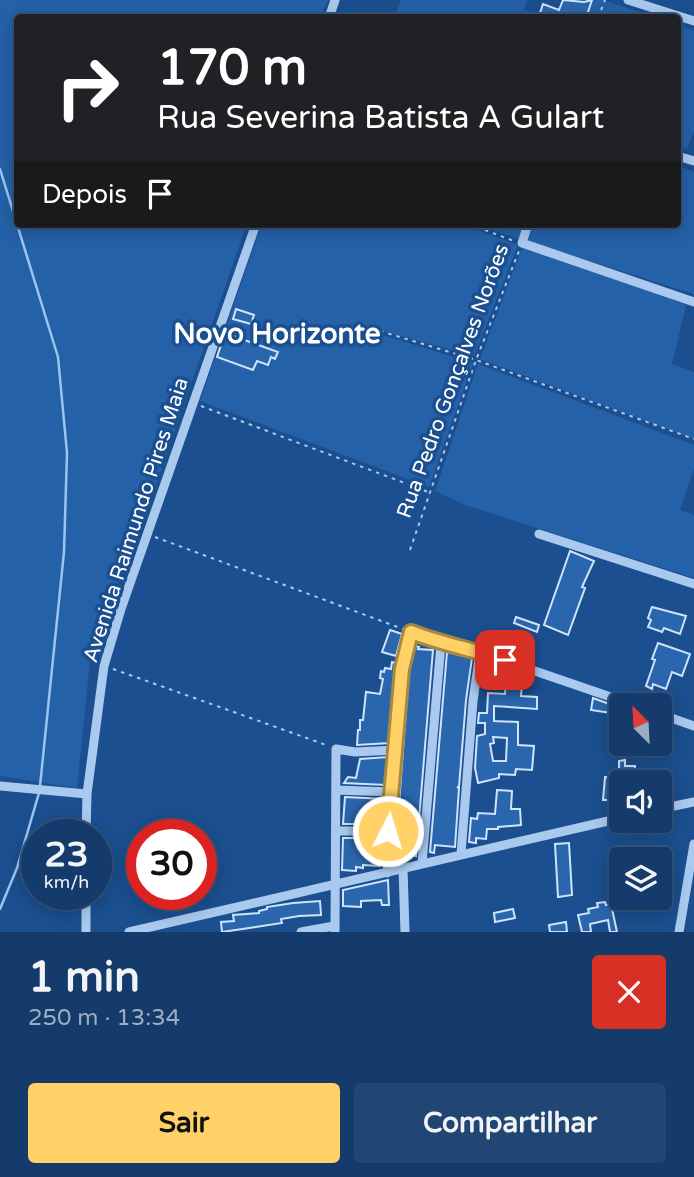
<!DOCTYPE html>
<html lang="pt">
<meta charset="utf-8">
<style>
:root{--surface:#143b6b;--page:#214673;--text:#f1f3f6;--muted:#9dadc1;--line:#33557e;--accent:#ffd166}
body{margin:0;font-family:"Varela Round",sans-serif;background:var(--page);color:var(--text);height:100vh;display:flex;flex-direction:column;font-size:26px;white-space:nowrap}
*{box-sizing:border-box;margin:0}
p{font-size:23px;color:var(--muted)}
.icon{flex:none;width:38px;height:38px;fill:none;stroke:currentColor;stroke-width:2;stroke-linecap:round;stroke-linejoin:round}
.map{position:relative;height:932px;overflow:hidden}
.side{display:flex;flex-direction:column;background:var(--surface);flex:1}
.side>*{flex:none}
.top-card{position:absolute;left:14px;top:14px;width:667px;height:214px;border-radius:7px;box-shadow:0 4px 18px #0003,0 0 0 2px var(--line);background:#202124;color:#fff;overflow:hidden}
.needle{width:46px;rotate:336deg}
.buttons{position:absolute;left:609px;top:693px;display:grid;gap:14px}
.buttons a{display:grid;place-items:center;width:63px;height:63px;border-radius:7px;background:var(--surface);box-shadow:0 4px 18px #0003,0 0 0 2px var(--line);font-size:35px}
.speed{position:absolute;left:21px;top:819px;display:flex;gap:14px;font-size:35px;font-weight:700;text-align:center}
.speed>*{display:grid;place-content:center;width:91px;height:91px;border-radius:50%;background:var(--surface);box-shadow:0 4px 18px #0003,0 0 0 2px var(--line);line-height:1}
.speed small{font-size:18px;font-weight:400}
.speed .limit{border:10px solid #d22;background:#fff;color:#111}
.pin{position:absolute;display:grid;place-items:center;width:60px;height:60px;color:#fff;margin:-30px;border-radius:14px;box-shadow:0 4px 10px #0006}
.me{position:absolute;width:77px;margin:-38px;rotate:5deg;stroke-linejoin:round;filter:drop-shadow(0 0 5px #0008)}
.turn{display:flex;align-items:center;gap:24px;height:147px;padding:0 28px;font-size:32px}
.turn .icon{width:91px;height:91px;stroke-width:2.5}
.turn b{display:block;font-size:49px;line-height:60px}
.then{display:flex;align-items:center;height:66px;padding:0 28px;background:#0003;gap:14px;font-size:26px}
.round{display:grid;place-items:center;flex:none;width:74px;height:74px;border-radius:7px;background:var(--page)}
.summary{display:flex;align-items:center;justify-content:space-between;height:119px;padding:0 28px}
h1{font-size:42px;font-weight:700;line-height:52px}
.button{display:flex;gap:14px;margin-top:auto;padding:14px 28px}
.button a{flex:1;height:80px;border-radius:7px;background:var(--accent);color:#111;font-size:28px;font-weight:700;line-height:80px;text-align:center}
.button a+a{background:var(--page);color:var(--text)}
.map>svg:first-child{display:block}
.green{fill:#2461a8}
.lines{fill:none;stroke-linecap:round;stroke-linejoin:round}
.stream{stroke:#9cc4f0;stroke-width:2.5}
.building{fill:#2a66ad;stroke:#cfe3fa;stroke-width:2;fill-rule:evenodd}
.path{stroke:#a9c9ee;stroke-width:2;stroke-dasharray:3.5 5;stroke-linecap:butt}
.minor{stroke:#a9c9ee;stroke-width:9}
.route-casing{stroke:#a68842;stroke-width:18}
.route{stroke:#ffd166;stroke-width:12}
.labels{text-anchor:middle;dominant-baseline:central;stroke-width:7;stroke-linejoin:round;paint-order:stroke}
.street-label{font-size:21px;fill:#fff;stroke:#1b4f8f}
.district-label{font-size:28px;font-weight:bold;fill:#fff;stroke:#1b4f8f}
</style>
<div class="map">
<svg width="694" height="932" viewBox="0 0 694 932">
<rect width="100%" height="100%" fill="#1b4f8f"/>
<path class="green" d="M0,0H328L321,17L18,18V224H247L142,525L91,652L77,788L0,776Z
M401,0H527L524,10L550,17H394Z
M587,0H602L656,17L581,18Z
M677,25L694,30V131L687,149L677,147Z
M677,165L694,172V294L526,241L532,224H677Z
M262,224H461L518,245L474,356L376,329V333L473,363L429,487L200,401Z
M477,224H526L520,240Z
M522,248L582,266L686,305L672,364L694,372V439L480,359Z
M478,364L694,445V468L680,510L694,515V578L465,505L435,491Z"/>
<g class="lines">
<path class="stream" d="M0,169L58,357L67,453L64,552L40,786
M0,909L17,868L39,793"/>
</g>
<path class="building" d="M563,0L584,2L592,0L586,18H554L540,13L543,4L559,10Z
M236,309L254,315L251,324L233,319Z
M268,325L285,331L282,339L266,333Z
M225,333L278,352L275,359L271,357L268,365L257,361L253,370L217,357Z
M570,551L594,561L582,587L585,588L568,635L544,625Z
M652,607L686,616L680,634L664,628L662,632L648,627L651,620L648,618Z
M516,617L539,625L537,632L514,623Z
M390,630L402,634L396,656L382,652Z
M658,643L690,654L682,676L672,672L666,689L653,684L652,689L646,686L655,660L652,659Z
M415,646L419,647L418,649L433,650L416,856L409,855L408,859L395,858L409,670Z
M447,652L472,658L466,700L459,787H457L459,788L455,847L435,845L434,853L430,852Z
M392,662L396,663L390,743L357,745L358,730H360V720H363L366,692L380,694L383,679L380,678L381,671L384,672L385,668L391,669Z
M490,663L523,674L521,696L537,697V709L494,706V721L518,722V745L534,746L532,770L516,769L515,775L499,774V778L478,783L475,768L477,736L485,734V723H478L479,713H487L488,693L505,694L506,677L494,676V674H489ZM493,737L507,738L506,761H493L490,744L494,743Z
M593,698L612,705L611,713L591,710Z
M388,757L386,785L344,783L348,777L356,778L360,759Z
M625,760V766H635L633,782H621V800H603L605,777L619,778V761Z
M497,790L512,791L511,809H520L521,825L498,827V829H487L486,839L476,838V843L469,842L471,818L477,819L478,813L495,814Z
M345,797L385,799L384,824H343Z
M343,838H383L380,866L363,865V868L356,867V871L342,870Z
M569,843L572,895L558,897L555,844Z
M388,880L389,905H382L381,900L361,901V907L343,906V890Z
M320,901L321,915L299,916L281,919L282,923L222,932L221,922L234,921L233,915L259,913V911L267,909V907L293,903Z
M605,902L606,905L611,904L617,932H610L608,920L590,924L591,932H582L578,915L589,913L588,909L598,907L597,903Z
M513,909L515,918L495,922L494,913Z
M566,922L567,932H550L549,925Z"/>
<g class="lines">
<path class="path" d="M598,18L605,0
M469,224L514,241
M380,331L476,360L694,439
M201,406L431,493
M155,537L403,629
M410,550L476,360L519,251
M113,669L329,746"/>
<path class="minor" d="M628,0L694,21
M329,18L335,0
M677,156L694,161
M528,224L522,243L694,302
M539,534L694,584
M660,714L694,726
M0,786L87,794
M336,790L392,792
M660,809L694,802
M336,831H388
M86,835L87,794L104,666L121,609L256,224
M461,854L473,701L480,652
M422,863L441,644
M403,868L405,932
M387,873L402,669L411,632L441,644L480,652L634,705
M86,932V894
M129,932L621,818
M301,932L334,926
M335,932L336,749L355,752L396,750
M679,932L694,844"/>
</g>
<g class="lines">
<defs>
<path id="route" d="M388,831L402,669L411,632C442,644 474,650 505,660"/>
</defs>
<use href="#route" class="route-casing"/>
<use href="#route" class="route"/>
</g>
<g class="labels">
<g class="street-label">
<text transform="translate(453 381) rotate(-70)">Rua Pedro Gonçalves Norões</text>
<text transform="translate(136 520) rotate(-72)">Avenida Raimundo Pires Maia</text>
</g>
<g class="district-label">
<text x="277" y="334">Novo Horizonte</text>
</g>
</g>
</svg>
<div class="buttons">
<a><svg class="needle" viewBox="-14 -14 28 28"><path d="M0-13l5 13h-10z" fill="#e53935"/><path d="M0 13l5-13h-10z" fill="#9dadc1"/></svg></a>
<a><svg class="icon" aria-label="sound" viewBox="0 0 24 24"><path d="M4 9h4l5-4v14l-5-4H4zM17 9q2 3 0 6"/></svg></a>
<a><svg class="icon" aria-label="layers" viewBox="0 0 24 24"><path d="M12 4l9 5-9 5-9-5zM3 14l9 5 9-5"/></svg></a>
</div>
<div class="speed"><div>23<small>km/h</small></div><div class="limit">30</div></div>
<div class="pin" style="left:505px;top:660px;background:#d93025"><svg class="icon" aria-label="arrive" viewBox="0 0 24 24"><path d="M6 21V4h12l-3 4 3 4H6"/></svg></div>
<svg class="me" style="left:388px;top:831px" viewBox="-20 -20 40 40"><circle r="17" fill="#ffd166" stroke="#fff" stroke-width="3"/><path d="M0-11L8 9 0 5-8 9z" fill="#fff"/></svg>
<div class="top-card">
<div class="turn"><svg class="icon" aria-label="right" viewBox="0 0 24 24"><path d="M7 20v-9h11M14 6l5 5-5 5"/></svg><div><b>170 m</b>Rua Severina Batista A Gulart</div></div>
<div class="then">Depois<svg class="icon" aria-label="arrive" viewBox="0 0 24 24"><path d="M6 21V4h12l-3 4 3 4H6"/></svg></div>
</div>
</div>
<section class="side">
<div class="summary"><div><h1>1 min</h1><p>250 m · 13:34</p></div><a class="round" style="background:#d93025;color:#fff"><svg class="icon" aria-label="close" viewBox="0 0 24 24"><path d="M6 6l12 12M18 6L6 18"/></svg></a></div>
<div class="button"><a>Sair</a><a>Compartilhar</a></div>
</section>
